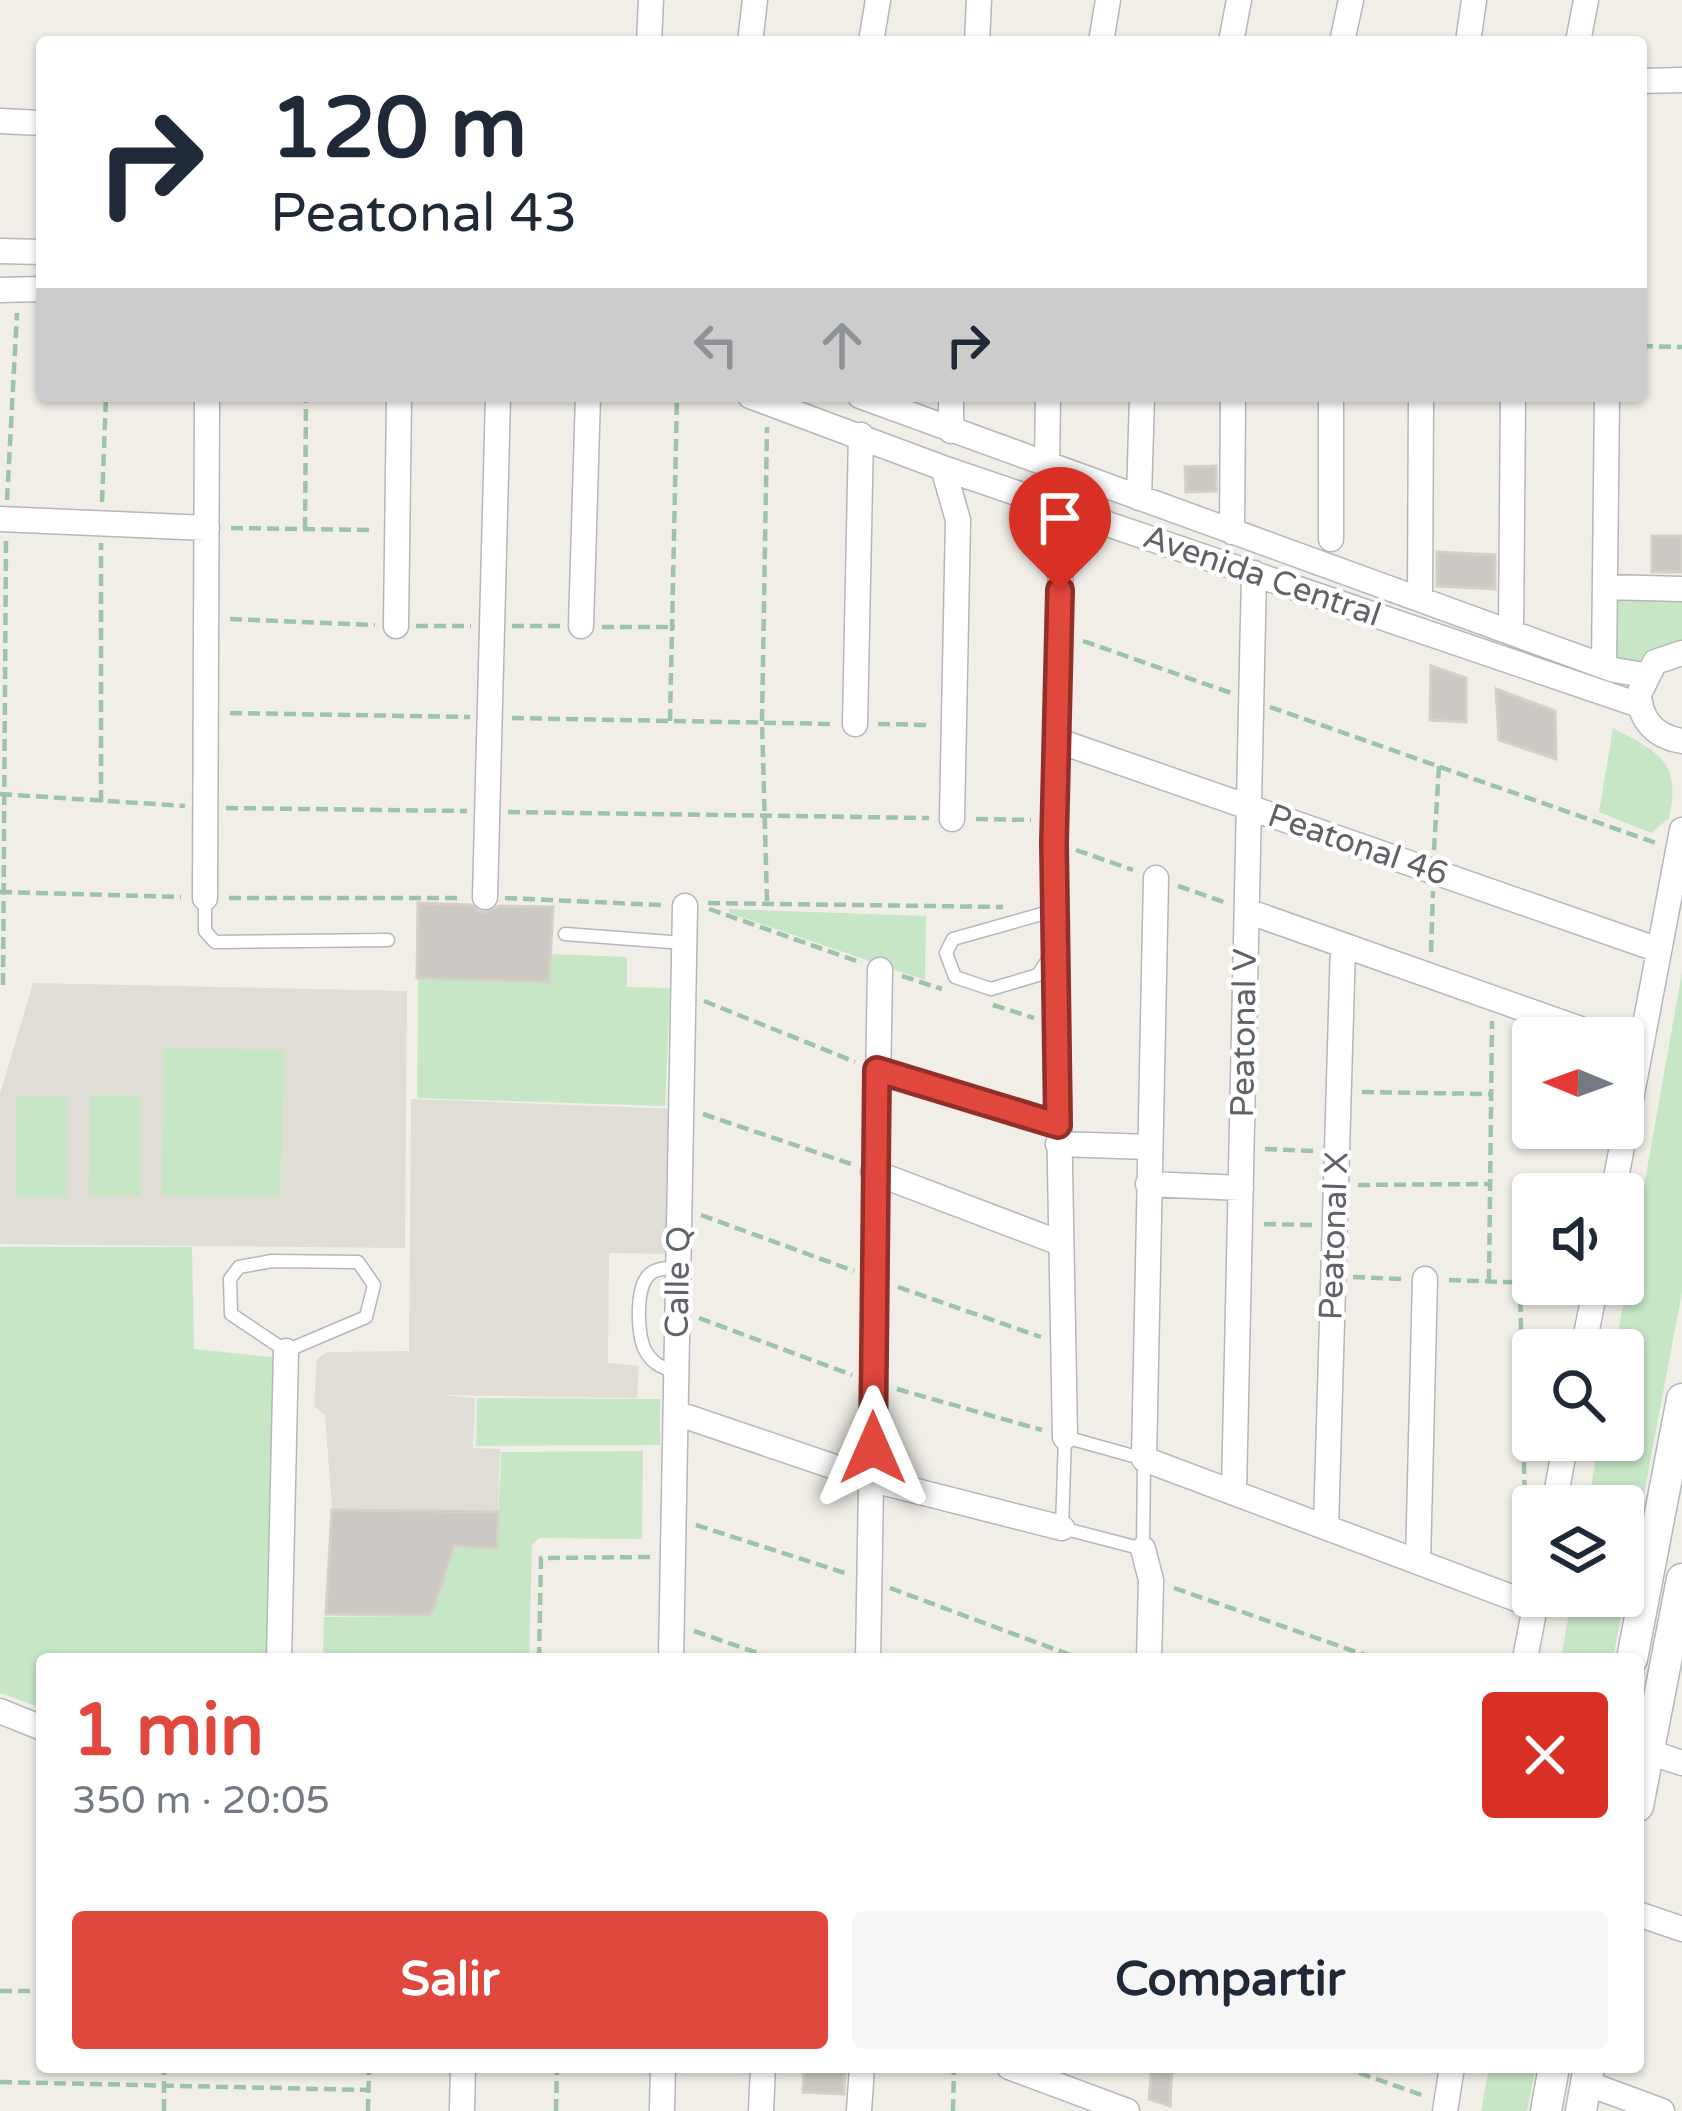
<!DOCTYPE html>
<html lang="es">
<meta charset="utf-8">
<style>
:root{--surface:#fff;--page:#f6f6f7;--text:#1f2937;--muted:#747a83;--accent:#e0483d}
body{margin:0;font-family:"Varela Round",sans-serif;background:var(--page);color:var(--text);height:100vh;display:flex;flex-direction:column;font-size:45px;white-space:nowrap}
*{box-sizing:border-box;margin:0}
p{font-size:39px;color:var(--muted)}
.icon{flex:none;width:66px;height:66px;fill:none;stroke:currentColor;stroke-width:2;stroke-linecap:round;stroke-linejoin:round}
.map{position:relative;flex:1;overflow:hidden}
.drawer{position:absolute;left:36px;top:1653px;width:1608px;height:420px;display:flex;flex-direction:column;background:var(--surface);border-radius:12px;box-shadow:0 3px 9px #0004}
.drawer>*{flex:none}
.guide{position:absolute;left:36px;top:36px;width:1611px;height:366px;border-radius:12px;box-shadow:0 3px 9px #0004;background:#fff;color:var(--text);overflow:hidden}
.needle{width:78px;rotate:271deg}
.fabs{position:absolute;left:1512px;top:1017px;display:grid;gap:24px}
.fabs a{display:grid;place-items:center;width:132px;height:132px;border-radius:12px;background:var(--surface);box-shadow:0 3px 9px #0004;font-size:60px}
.pin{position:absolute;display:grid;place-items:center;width:102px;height:102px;color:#fff;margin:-123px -51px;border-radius:50% 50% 50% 0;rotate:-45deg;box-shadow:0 0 12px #0007}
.pin .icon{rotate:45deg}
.me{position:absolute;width:132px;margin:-66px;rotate:0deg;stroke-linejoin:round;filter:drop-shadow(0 0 9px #0008)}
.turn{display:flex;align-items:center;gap:42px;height:252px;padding:0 36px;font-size:54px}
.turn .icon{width:156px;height:156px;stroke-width:2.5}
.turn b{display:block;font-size:84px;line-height:102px}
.lanes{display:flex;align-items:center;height:114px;padding:0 36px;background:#0003;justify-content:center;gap:60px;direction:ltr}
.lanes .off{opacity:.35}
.round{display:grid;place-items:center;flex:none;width:126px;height:126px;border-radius:12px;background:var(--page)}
.summary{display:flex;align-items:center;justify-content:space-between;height:204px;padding:0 36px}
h1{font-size:72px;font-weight:700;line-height:90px;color:var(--accent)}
.button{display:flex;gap:24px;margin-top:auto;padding:24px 36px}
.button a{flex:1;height:138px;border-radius:12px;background:var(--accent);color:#fff;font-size:48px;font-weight:700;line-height:138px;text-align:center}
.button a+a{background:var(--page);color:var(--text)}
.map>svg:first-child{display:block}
.education{fill:#e0ddd6}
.green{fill:#c6e6c6}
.building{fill:#ccc9c4;stroke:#d4d0c6;stroke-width:3}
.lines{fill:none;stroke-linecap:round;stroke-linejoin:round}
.service-casing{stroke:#b4b7bb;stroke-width:15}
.minor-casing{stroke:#b4b7bb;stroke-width:27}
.tertiary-casing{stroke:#b4b7bb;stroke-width:33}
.path{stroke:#9dc4a9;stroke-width:4.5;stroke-dasharray:12 6;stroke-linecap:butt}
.service{stroke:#fff;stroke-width:12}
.minor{stroke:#fff;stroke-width:24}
.tertiary{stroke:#fff;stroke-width:30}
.route-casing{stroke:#922f28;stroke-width:30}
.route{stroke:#e0483d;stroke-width:21}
.labels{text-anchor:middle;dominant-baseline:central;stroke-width:9;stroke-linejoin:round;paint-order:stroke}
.street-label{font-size:33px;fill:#5f6267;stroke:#fff}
</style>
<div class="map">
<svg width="1682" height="2111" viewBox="0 0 1682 2111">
<rect width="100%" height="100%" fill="#f0eee7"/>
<path class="education" d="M33,983L407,991L405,1248L0,1244V1094Z
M411,1099L677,1109L670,1254L609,1253L608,1363L639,1366L637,1398L441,1395L475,1398L473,1448L500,1449L498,1512L332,1509L325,1415L314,1406L317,1359L327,1352L409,1351Z"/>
<path class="green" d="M1614,593L1682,595V646L1644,662L1609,658Z
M1613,728C1657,752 1682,760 1669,818L1651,833L1599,812Z
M729,909L926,916L925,980L729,913Z
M552,954L627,957V987L670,988L665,1106L417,1098L418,979L549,983Z
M1682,972V1292L1613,1659H1561L1572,1596H1623V1506H1588L1599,1440H1623V1350H1615Z
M164,1048L284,1050L280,1197L162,1196Z
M90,1095H141L140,1196H89Z
M67,1096V1197H16L17,1097Z
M0,1247H192L194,1349L279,1358L275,1659H42V1708L0,1693Z
M477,1398L660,1399V1445L476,1446Z
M643,1451L642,1539L539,1538L532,1545L529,1659H323L324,1617L431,1616L455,1547L497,1548L501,1452Z
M1489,2067H1536L1527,2111H1481Z"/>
<path class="building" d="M1216,466V491L1186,492L1185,467Z
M1652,536H1682V572H1652Z
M1437,552L1495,555V589L1437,586Z
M1431,666L1466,678V722L1430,720Z
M1496,689L1555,711L1556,759L1499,740Z
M418,903L471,905L483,913L499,906L553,907L549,982L417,978Z
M332,1510L498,1512L497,1548L454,1546L431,1615L326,1614Z
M804,2067H845L844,2094L803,2092Z
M1152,2067H1172L1170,2106L1149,2099Z"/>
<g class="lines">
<defs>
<path id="service" d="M205,898V931L215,942L388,940
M565,934L684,943
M1050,956L1038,975L991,989L955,977L946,953L953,939L1056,910
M272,1261L358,1262L374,1285L366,1317L286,1351L231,1314L230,1279L239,1267Z
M676,1372C663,1368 652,1364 645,1350C637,1335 635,1286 650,1274C656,1268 669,1268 678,1267
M1065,1437L1144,1459L1143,1549L1062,1528Z"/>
<path id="minor" d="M649,42L651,0
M750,42L755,0
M871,42L878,0
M977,42L979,0
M1101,42L1108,0
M1231,42L1239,0
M1342,42L1351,0
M1468,42L1474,0
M1578,42L1586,0
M1641,81L1682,80
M0,121L42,123
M0,251L42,252
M0,290L42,289
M750,396L943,468L1639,705
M860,396L1614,670L1644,675
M1331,396V539
M951,431V396
M1047,465L1048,396
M943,468L958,520L952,819
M1063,471L1054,843L1065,1437
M1139,498L1142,396
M0,519L207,528
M1232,532L1233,396
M1607,587L1682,589
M1420,599L1421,396
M396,626L399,396
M581,626L588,396
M1511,632L1513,396
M1682,653L1655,662L1639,694C1640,721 1656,737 1682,741
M1604,666L1607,396
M855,724L861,435
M1056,740L1659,950
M1156,878L1144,1459L1535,1606
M485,897L498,396
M205,898L207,396
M1247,911L1606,1038
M877,1070L1057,1125
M1058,1144L1149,1147
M873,1172L1060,1243
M1148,1184L1241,1188
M1613,1194L1682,830
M1583,1350L1596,1284
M676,1413L873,1480L1062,1528
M1234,1492L1254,573
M1554,1506L1566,1440
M1326,1527L1343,945
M1143,1549L1151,1580L1149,1659
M1418,1562L1425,1279
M279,1659L286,1351
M671,1659L685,906
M868,1659L880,970
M1525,1659L1537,1596
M0,1711L42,1728
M1649,1752L1682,1763
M1638,1914L1682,1929
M1009,2067L1127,2111
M1586,2083L1662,2111
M462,2111L463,2067
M662,2111L663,2067
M761,2111L763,2067
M859,2111L862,2067
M1445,2111L1452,2067"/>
<path id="tertiary" d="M1632,1659L1682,1399
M1638,1806L1682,1579
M1546,2111L1554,2067
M1581,2111L1589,2067"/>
</defs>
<use href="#service" class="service-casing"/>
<use href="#minor" class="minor-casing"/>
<use href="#tertiary" class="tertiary-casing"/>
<path class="path" d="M1641,346L1682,347
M7,500L17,313
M102,502L106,396
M231,528L375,530
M305,529L306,396
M230,619L375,625
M416,626H471
M512,626H561
M602,627H675
M1083,641L1231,693
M1270,707L1656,843
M230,713L470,717
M512,718L836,724
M670,721L677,396
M878,724L932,725
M0,794L185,806
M101,802V543
M226,808L467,811
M508,812L929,818
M976,819L1031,820
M1076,850L1133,870
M1434,850L1439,766
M1178,886L1224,902
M0,892L181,897
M229,898H463
M505,898L661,905
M767,901L762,722L767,427
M708,903L1003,907
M709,909L862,963
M1431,952L1433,891
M902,976L942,989
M3,985L6,541
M704,1001L855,1062
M993,1005L1034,1018
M1362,1092L1489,1094
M703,1114L851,1164
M1265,1149L1314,1151
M1358,1185L1490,1184
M701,1215L854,1271
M1264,1224L1312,1225
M1353,1277L1401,1279
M1449,1280L1533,1283
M1489,1281L1492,1021
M1520,1282L1526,1556L1533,1559
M898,1287L1041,1337
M699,1318L852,1375
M897,1389L1042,1430
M696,1525L845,1573
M890,1588L1081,1659
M1174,1588L1376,1659
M694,1631L775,1659
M539,1659L541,1558L650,1557
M0,1991H42
M1342,2067L1427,2097
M0,2082L369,2090
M164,2111V2067
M368,2111L369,2067
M556,2111L557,2067
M953,2111L954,2067"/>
<use href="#service" class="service"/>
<use href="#minor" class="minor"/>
<use href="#tertiary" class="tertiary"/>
</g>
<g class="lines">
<defs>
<path id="route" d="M873,1448L877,1070L1058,1125L1054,843L1060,590"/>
</defs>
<use href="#route" class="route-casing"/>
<use href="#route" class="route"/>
</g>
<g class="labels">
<g class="street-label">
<text transform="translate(1262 576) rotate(19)">Avenida Central</text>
<text transform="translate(1358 845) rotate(19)">Peatonal 46</text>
<text transform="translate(1244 1033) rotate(-89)">Peatonal V</text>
<text transform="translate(1334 1236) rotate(-88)">Peatonal X</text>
<text transform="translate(678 1282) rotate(-89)">Calle Q</text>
</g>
</g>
</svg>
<div class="fabs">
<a><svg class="needle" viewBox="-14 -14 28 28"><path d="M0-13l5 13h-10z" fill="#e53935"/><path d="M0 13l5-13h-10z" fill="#747a83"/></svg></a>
<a><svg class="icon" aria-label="sound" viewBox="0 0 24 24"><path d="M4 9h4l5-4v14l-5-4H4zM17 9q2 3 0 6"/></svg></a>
<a><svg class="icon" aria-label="search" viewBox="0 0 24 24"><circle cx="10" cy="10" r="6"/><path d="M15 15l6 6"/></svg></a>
<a><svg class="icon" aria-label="layers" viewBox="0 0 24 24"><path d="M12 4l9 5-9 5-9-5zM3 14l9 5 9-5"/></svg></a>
</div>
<div class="pin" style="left:1060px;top:590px;background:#d93025"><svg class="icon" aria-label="arrive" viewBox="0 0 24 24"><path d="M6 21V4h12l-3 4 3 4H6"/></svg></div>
<svg class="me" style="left:873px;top:1448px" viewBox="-20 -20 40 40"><path d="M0-17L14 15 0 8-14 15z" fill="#e0483d" stroke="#fff" stroke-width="4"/></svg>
<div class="guide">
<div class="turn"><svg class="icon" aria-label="right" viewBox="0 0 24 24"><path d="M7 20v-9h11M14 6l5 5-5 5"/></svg><div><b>120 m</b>Peatonal 43</div></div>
<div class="lanes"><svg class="icon off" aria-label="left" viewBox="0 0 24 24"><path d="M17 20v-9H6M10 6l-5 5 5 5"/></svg><svg class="icon off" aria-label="ahead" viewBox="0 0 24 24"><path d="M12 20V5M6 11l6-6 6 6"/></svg><svg class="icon" aria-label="right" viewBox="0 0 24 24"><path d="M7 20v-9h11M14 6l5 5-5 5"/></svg></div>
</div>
<section class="drawer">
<div class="summary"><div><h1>1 min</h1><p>350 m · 20:05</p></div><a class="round" style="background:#d93025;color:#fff"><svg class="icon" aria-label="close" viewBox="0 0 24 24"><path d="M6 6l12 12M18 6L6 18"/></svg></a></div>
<div class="button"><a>Salir</a><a>Compartir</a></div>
</section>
</div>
